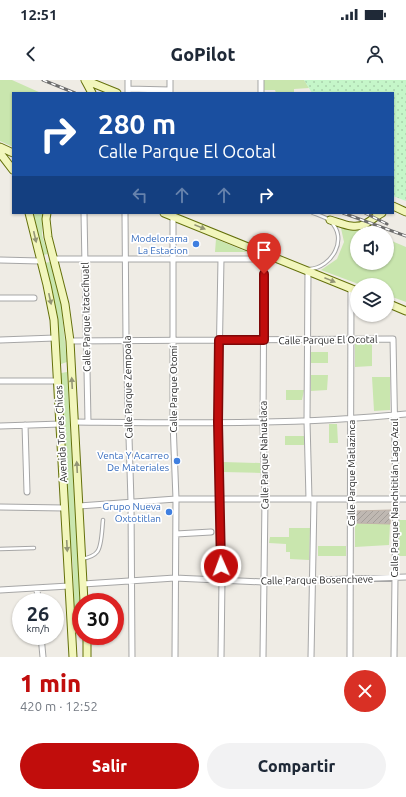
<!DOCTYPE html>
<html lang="es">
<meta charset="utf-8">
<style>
:root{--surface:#fff;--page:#f2f2f3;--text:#1f2937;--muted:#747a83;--accent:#c10d0c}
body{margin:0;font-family:Ubuntu,sans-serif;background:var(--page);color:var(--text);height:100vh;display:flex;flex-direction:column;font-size:15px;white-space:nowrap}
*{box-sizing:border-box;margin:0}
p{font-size:13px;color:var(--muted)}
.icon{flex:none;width:22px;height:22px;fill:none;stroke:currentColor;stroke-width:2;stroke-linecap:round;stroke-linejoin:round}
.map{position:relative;height:577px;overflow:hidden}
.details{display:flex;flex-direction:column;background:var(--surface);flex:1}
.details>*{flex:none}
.banner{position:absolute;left:12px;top:12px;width:382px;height:122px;border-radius:0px;box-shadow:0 1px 3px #0004;background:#1a4fa0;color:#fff;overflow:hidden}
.controls{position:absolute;left:350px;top:146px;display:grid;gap:8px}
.controls a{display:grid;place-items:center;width:44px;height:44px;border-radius:50%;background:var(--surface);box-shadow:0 1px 3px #0004;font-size:20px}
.speed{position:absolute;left:12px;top:513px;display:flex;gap:8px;font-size:20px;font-weight:700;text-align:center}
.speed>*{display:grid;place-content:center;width:52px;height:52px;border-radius:50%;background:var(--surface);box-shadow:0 1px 3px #0004;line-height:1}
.speed small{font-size:10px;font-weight:400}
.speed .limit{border:6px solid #d22;background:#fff;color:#111}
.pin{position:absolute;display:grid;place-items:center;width:34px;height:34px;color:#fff;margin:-41px -17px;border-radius:50% 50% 50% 0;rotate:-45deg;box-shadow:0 0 4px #0007}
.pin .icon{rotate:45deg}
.me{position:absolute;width:44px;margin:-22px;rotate:358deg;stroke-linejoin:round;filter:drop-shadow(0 0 3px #0008)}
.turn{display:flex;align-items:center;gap:14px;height:84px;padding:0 20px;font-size:18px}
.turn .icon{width:52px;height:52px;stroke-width:2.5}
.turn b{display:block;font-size:28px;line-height:34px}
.lanes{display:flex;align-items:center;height:38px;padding:0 20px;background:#0003;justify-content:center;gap:20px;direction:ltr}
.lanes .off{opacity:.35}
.round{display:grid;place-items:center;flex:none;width:42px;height:42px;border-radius:21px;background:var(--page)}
.summary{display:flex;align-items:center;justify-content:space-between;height:68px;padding:0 20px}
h1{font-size:24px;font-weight:800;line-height:30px;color:var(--accent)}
.action{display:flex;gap:8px;margin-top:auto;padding:8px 20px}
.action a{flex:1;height:46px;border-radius:24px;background:var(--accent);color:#fff;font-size:16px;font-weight:800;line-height:46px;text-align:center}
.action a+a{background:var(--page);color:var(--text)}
.status{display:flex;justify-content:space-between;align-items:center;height:28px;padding:0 20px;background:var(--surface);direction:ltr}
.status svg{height:11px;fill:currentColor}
header{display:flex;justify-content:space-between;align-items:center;height:52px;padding:0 20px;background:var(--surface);font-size:18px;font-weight:800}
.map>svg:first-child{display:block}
.grass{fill:#c9e6ae}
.park{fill:url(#park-dots)}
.building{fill:url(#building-hatch);stroke:#c0b3a8}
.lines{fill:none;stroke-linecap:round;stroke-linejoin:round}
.service-casing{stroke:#a6a6a6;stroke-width:4.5}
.minor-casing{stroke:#a6a6a6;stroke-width:7}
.secondary-casing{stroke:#64700b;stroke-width:9}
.service{stroke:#fff;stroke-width:2.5}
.minor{stroke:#fff;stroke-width:5}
.secondary{stroke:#f2f6bc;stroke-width:7}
.rail-casing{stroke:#6d6d6d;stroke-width:3}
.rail{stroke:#fff;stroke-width:1.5;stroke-dasharray:4.5;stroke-linecap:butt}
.oneway{fill:#939575}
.route-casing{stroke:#7d0808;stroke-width:10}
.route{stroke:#c10d0c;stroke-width:7}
.shop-dot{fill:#3f7fe0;stroke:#fff;stroke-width:1.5}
.labels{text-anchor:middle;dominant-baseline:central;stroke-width:3.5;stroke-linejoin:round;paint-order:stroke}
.shop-label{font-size:10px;fill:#366cbe;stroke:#fff;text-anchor:end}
.street-label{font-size:10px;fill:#1f1f1f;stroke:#fff}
</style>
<div class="status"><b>12:51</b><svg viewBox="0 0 49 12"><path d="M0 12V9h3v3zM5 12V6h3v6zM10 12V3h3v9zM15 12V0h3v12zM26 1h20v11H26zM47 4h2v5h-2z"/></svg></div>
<header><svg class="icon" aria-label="back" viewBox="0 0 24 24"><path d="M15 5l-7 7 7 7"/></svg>GoPilot<svg class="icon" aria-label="person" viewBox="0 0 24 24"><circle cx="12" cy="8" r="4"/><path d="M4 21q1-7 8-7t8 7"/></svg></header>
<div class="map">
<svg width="406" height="577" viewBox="0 0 406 577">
<defs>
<pattern id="park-dots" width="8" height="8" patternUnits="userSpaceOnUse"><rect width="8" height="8" fill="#c5f6c9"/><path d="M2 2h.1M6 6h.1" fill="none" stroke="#a9d2ac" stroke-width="1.8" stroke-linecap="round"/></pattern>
<pattern id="building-hatch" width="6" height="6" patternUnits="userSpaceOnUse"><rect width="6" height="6" fill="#bfb8b2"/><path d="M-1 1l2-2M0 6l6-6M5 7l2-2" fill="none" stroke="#a49e99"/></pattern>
</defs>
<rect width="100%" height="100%" fill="#efece5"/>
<path class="grass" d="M0,0H12L41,13H13V67L0,61Z
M263,0H304L309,8L294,9V13H276L275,10H263Z
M33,133H43L42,155L48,174L43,175Z
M339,139L372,153H357V183H387V159L406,167V222L387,215V205H361L321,190L337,179L344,162Z
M216,159L247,172H215Z
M50,182L61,224L67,282L61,284L54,226L44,183Z
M372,261V286L355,287V262Z
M311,272H328V283H311Z
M67,292L81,532H74L73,486L67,421L61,293Z
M311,295H328L327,310L311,311Z
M372,297H390V330L374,331Z
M286,310H304L302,320H286Z
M329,344H337L338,363H329Z
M285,356H304V365H285Z
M223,382L260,383L261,393L223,392Z
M399,440H406V476H398Z
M355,443L390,444L389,465L355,467Z
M289,448H310L309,480L290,479V472H286V464L269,463L270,457H289Z
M318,466H346V476H318Z"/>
<path class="park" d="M304,0H406V121L393,116V13H312Z"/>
<path class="building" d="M391,430L390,444L355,443V431Z"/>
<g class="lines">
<defs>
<path id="service" d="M309,189C332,188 349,158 330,141C326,137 318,135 313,133
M0,469L34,468
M82,479C87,478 94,476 97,472C102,467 102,448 103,440"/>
<path id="minor" d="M170,0V12
M128,9L170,10
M128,13V0
M261,13V0
M84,133L88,342
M125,133L126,260L131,422L132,577
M173,136V342L176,419L175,577
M54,179H263
M221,179L218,342L222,499L221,577
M0,180L40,181
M308,191L307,341L309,419
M0,218H34
M0,260L55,258
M70,261L393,259L396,419L394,577
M0,301H58
M74,342C185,343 296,345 406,334
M25,345L27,412
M0,346L61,344
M79,426L176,419H406
M0,427L64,428
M176,454L211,452
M83,504L175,498L263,502L406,497
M37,508L38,522
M0,510L69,506
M41,556L43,577
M263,577L265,420L263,342L264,173
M311,577L314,419
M350,577L351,208"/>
<path id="secondary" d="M85,0L117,13
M85,0L92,13
M0,67L13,73
M0,73L13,90
M393,126L406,132
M29,133L47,205L54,240L73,577
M47,133L46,139L48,157L65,224L70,261L84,522
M164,133L357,211
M330,140C341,143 354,150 365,144C371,141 376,136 382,133
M387,223L406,231
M71,534L76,537L81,536
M72,551L75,548H81
M87,556V577"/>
</defs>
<use href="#service" class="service-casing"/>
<use href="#minor" class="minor-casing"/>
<use href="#secondary" class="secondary-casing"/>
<use href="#service" class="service"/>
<use href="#minor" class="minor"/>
<use href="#secondary" class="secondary"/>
<defs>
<path id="rail" d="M43,0L75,13
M343,133L406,156
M365,133L387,144"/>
</defs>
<use href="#rail" class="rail-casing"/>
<use href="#rail" class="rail"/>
</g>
<defs><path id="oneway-solid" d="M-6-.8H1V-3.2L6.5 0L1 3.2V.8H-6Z"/></defs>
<g class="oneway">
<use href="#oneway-solid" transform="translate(200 147) rotate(22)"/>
<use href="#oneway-solid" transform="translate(35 157) rotate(77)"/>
<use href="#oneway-solid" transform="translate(330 200) rotate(22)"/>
<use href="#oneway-solid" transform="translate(50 219) rotate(78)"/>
<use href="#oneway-solid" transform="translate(72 303) rotate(-93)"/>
<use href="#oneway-solid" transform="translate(77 387) rotate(-93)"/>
<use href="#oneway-solid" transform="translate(67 466) rotate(87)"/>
</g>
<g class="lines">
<defs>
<path id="route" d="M221,486L218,342L219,260H264V194"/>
</defs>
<use href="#route" class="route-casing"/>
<use href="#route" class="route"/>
</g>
<g class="shop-dot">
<circle cx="196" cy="164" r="4"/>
<circle cx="177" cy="381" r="4"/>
<circle cx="169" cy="432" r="4"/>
</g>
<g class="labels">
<g class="shop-label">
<text x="188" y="158">Modelorama<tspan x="188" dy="12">La Estacion</tspan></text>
<text x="169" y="375">Venta Y Acarreo<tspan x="169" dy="12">De Materiales</tspan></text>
<text x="161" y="426">Grupo Nueva<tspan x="161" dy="12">Oxtotitlan</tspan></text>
</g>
<g class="street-label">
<text transform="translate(86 237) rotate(-91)">Calle Parque Iztaccíhuatl</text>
<text transform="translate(328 260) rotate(-1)">Calle Parque El Ocotal</text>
<text transform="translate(128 307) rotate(-91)">Calle Parque Zempoala</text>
<text transform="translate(173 309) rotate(-90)">Calle Parque Otomí</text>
<text transform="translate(61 354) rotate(-93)">Avenida Torres Chicas</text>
<text transform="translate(264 375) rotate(-91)">Calle Parque Nahuatlaca</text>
<text transform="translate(351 393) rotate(-90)">Calle Parque Matlazinca</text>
<text transform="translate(394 418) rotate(-90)">Calle Parque Nanchititlán Lago Azul</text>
<text transform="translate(317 500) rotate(-1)">Calle Parque Bosencheve</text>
</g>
</g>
</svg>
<div class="controls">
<a><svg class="icon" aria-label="sound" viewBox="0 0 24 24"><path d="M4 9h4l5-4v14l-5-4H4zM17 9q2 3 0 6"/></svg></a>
<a><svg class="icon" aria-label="layers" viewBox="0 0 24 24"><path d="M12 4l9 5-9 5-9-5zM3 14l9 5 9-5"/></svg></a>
</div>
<div class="speed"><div>26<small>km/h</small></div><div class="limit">30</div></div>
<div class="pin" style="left:264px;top:194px;background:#d93025"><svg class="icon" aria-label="arrive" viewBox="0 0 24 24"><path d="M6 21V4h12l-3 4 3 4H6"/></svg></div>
<svg class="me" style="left:221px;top:486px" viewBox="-20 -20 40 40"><circle r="17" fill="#c10d0c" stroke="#fff" stroke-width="3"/><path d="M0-11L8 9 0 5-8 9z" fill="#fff"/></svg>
<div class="banner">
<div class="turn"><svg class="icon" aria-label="right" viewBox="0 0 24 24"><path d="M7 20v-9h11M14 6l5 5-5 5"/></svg><div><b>280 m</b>Calle Parque El Ocotal</div></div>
<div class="lanes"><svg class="icon off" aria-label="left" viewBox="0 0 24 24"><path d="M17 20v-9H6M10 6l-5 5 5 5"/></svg><svg class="icon off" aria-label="ahead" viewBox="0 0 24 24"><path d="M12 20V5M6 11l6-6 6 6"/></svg><svg class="icon off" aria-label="ahead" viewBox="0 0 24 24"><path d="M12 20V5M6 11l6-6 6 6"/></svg><svg class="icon" aria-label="right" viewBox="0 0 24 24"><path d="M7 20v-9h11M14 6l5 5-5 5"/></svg></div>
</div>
</div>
<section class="details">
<div class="summary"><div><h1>1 min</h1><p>420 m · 12:52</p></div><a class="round" style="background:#d93025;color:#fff"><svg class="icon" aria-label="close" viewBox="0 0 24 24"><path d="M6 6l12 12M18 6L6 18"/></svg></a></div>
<div class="action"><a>Salir</a><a>Compartir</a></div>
</section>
